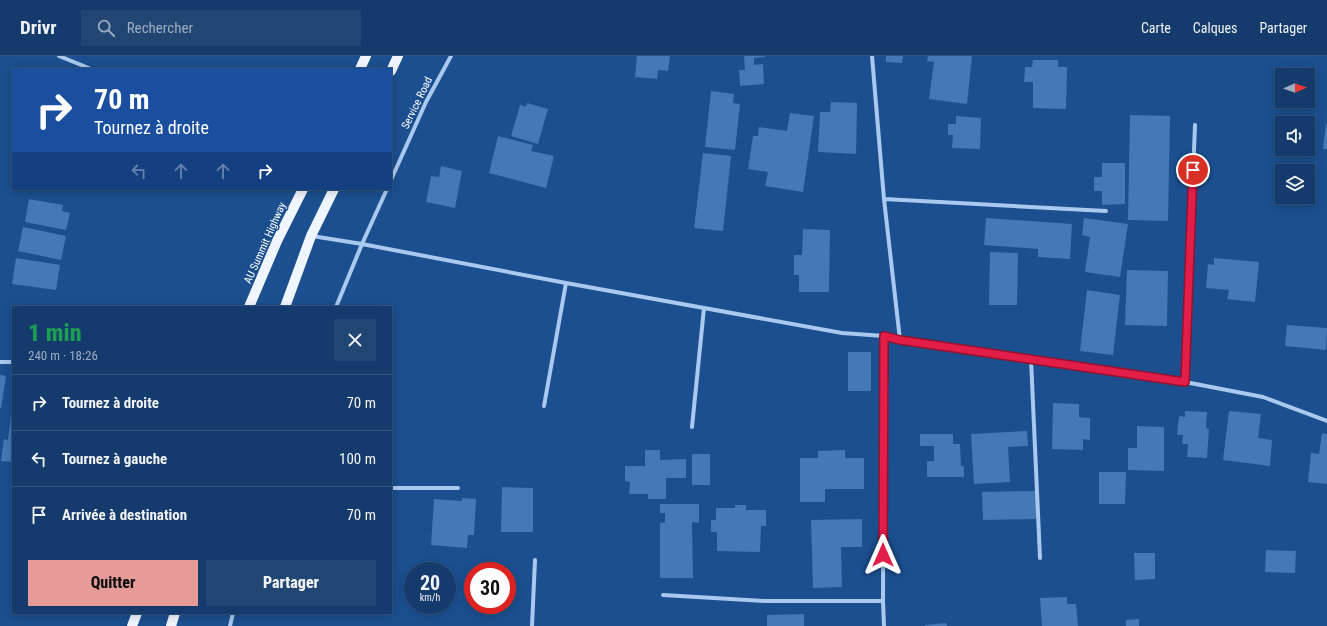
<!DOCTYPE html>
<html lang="fr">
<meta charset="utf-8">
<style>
:root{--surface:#143b6b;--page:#214673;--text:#f1f3f6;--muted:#9dadc1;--line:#33557e;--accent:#e69b98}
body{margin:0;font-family:"Roboto Condensed",sans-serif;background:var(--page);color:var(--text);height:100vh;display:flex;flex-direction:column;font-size:15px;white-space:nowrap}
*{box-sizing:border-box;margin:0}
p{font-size:13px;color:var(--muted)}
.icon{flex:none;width:22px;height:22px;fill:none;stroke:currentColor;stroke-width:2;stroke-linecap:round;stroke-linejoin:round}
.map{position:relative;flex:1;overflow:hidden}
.drawer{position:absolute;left:12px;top:250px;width:380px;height:308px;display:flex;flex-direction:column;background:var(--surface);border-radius:0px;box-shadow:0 2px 10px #0003,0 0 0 1px var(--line)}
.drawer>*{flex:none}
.guide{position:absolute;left:12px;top:12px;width:380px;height:122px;border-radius:0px;box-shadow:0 2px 10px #0003,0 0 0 1px var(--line);background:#1a4fa0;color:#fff;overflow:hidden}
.needle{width:26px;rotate:88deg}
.controls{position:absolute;left:1275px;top:12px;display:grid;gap:8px}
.controls a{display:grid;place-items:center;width:40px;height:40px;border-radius:0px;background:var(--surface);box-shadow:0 2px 10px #0003,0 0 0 1px var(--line);font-size:20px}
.speed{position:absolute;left:404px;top:506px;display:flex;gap:8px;font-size:20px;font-weight:700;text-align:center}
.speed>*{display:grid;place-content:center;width:52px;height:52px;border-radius:50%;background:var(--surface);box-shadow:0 2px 10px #0003,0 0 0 1px var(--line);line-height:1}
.speed small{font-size:10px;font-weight:400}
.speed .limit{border:6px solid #d22;background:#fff;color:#111}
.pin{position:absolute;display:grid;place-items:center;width:34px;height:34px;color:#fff;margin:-17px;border:2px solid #fff;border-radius:50%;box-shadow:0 1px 4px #0007}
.me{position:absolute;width:44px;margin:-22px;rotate:0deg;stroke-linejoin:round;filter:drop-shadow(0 0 3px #0008)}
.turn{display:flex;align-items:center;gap:14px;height:84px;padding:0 16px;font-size:18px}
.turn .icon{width:52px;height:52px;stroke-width:2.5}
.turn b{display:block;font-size:28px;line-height:34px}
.lanes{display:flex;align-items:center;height:38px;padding:0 16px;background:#0003;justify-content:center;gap:20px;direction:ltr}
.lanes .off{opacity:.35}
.round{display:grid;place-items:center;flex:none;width:42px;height:42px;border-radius:0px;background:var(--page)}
.summary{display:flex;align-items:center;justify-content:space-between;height:68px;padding:0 16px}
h1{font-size:24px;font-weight:800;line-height:30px;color:#1e9e55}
.cta{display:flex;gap:8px;margin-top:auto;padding:8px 16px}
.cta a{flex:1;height:46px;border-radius:0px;background:var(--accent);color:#111;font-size:16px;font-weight:800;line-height:46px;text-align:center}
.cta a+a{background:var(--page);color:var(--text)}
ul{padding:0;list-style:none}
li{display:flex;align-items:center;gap:12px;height:56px;padding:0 16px;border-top:1px solid var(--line)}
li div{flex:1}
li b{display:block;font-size:15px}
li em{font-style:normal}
header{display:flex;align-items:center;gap:24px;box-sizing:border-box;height:56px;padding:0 20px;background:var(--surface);border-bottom:1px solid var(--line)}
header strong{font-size:19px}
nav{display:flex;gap:22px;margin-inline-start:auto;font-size:14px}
.search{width:280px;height:36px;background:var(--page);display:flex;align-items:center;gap:10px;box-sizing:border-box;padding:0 14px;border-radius:0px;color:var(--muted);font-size:15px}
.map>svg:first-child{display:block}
.building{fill:#4478b7}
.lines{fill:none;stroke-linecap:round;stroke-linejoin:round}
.minor{stroke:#a9c9ee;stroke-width:4}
.primary{stroke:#f0f6ff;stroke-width:10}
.route-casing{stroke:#92132f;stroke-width:10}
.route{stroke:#e11d48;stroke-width:7}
.labels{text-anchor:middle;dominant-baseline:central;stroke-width:3;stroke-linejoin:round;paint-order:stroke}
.street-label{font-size:11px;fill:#fff;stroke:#1b4f8f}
</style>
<header>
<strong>Drivr</strong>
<div class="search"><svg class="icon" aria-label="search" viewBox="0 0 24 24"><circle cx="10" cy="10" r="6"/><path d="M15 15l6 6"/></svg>Rechercher</div>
<nav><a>Carte</a><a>Calques</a><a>Partager</a></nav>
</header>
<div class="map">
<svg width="1327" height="570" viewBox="0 0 1327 570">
<rect width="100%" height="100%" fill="#1b4f8f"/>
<path class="building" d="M637,0H670L668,15L658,14L657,23L635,21Z
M744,0H765V1L754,2V9L763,8L764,28L740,30L739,14H745Z
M886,0H903L902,7L886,6Z
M928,0H972L967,48L929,43L934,6L927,5Z
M1033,4H1058V11H1067L1066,53L1033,52V26H1024L1025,11H1032Z
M711,35L734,38L733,47L740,48L735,94L705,91Z
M831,46L857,47L856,98L818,96L820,56H830Z
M527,47L548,53L538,88L511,80L520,49L526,51Z
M790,57L814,60L803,136L765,130L768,116L748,113L753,80H758L759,71L787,75Z
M1130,59L1170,60L1168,165L1128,164Z
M956,60L981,62L980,93L952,92L953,79H948V68H956Z
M1326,68H1327V93H1323Z
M498,80L533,89L531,95L554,100L546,132L489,117Z
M703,97L731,100L723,175L694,172Z
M1102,107H1125V148L1102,149V135H1094V121H1102Z
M441,110L462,115L455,152L426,146L431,120L439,121Z
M29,143L63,149L62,155L70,157L66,174L25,166Z
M986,162L1072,168L1070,203L1038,201V193L984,189Z
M1084,162L1128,168L1120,221L1085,216L1090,181L1082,179Z
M23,171L66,180L61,204L18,195Z
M803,173L830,174L829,236H799V219H794V199H802Z
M990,196L1018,197L1017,249H989Z
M16,202L60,209L56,234L12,228Z
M1214,202L1259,206L1255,246L1227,243L1229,234L1206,232L1208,208L1214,209Z
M1127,214L1168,215L1167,270L1125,269Z
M1087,234L1120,239L1113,299L1080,295Z
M1287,269L1327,272L1326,294L1285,290Z
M848,296H871V335H848Z
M0,319L6,320L1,352H0Z
M1053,347L1079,348V361L1090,362V384L1083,383V394L1052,393Z
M12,351H13V406L1,405L4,383L8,384Z
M1185,355L1207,356L1206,372L1209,373L1207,402L1187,401L1188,388H1182L1183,379H1177L1179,360L1185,361Z
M1229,355L1261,358L1258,382L1272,384L1270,410L1223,404Z
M1137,370L1164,371V415L1128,414V392H1137Z
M1027,375L1028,390L1008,391L1010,426L974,428L971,378Z
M1322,377L1327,378V428L1308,426L1311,397L1319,398Z
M920,378H953V388H960L961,410H964V421H927V405H934V390H920Z
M645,394H660V404L686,403V422H666V443H648V438H629L630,426L625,425V410H645Z
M845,394V402H864V433H825V446H800V402H818V395Z
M692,398H710V429H692Z
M1099,416H1126L1125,448H1099Z
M502,431L533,432V476H501Z
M1036,435V463L983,464L982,436Z
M462,442L476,443L474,479H468L467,492L431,489L434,443L462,445Z
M660,448H699V467L692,466L693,522H660V467L665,466V457H660Z
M735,449H746V454H766V470H761L760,496L717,495V476H711V464H716V452H735Z
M862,463V491H841L842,531L813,532L811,464Z
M1266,494L1296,495L1295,517L1265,516Z
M1134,497H1155V523L1135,524Z
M1067,541V548H1076L1078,570H1042L1040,542Z
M804,558V570H767V559Z
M1139,563V570H1126V564Z
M946,567L947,570H925V569Z"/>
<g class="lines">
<path class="minor" d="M59,0L91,13
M872,0L884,143L900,284
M391,124L426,46L451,0
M884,143L1106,155
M312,180L362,188L566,227L842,277L884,280L900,284L1185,326L1263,341L1327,365
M336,251L362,188L387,133
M1031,303L1040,502
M0,306H13
M1185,326L1195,69
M544,350L566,227
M692,371L704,252
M391,432H458
M663,539L765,545H883
M230,570L233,557
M532,570L535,504
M884,570L883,545L884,280"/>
<path class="primary" d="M360,13L366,0
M391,15L398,0
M249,251L277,185L303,133
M285,251L311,180L334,133
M132,570L137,557
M171,570L175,557"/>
</g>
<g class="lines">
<defs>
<path id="route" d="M883,499L884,280L900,284L1185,326L1193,114"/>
</defs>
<use href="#route" class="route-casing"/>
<use href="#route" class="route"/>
</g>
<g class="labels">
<g class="street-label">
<text transform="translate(417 47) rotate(-64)">Service Road</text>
<text transform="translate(265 187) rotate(-66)">AU Summit Highway</text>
</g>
</g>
</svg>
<div class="controls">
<a><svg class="needle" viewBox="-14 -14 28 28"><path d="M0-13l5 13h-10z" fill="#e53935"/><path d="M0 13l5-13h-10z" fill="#9dadc1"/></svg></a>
<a><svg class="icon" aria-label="sound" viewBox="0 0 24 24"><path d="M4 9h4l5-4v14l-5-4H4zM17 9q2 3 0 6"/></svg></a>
<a><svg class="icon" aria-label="layers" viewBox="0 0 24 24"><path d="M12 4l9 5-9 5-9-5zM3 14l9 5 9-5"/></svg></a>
</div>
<div class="speed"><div>20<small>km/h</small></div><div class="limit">30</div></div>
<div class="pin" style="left:1193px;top:114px;background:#d93025"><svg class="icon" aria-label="arrive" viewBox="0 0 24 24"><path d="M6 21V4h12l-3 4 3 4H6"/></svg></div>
<svg class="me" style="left:883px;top:499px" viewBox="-20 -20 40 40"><path d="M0-17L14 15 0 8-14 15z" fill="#e11d48" stroke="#fff" stroke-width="4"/></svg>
<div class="guide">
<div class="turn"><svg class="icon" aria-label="right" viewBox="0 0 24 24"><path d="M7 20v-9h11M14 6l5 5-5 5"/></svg><div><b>70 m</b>Tournez à droite</div></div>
<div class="lanes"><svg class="icon off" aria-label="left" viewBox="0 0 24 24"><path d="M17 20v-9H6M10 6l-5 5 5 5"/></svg><svg class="icon off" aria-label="ahead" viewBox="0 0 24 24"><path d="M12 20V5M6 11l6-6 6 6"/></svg><svg class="icon off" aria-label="ahead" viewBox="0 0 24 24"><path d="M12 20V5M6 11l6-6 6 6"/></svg><svg class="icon" aria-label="right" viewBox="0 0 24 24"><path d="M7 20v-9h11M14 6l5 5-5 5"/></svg></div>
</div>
<section class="drawer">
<div class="summary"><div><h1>1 min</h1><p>240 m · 18:26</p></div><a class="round"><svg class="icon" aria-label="close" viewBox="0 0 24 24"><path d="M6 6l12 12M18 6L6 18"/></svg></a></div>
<ul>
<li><svg class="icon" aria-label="right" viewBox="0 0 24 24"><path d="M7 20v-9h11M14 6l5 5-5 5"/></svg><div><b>Tournez à droite</b></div><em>70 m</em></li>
<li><svg class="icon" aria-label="left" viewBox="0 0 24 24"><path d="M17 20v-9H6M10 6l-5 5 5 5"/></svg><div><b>Tournez à gauche</b></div><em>100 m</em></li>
<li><svg class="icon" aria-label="arrive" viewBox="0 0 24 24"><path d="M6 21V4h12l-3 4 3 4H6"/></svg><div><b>Arrivée à destination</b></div><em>70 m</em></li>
</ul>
<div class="cta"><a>Quitter</a><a>Partager</a></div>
</section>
</div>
